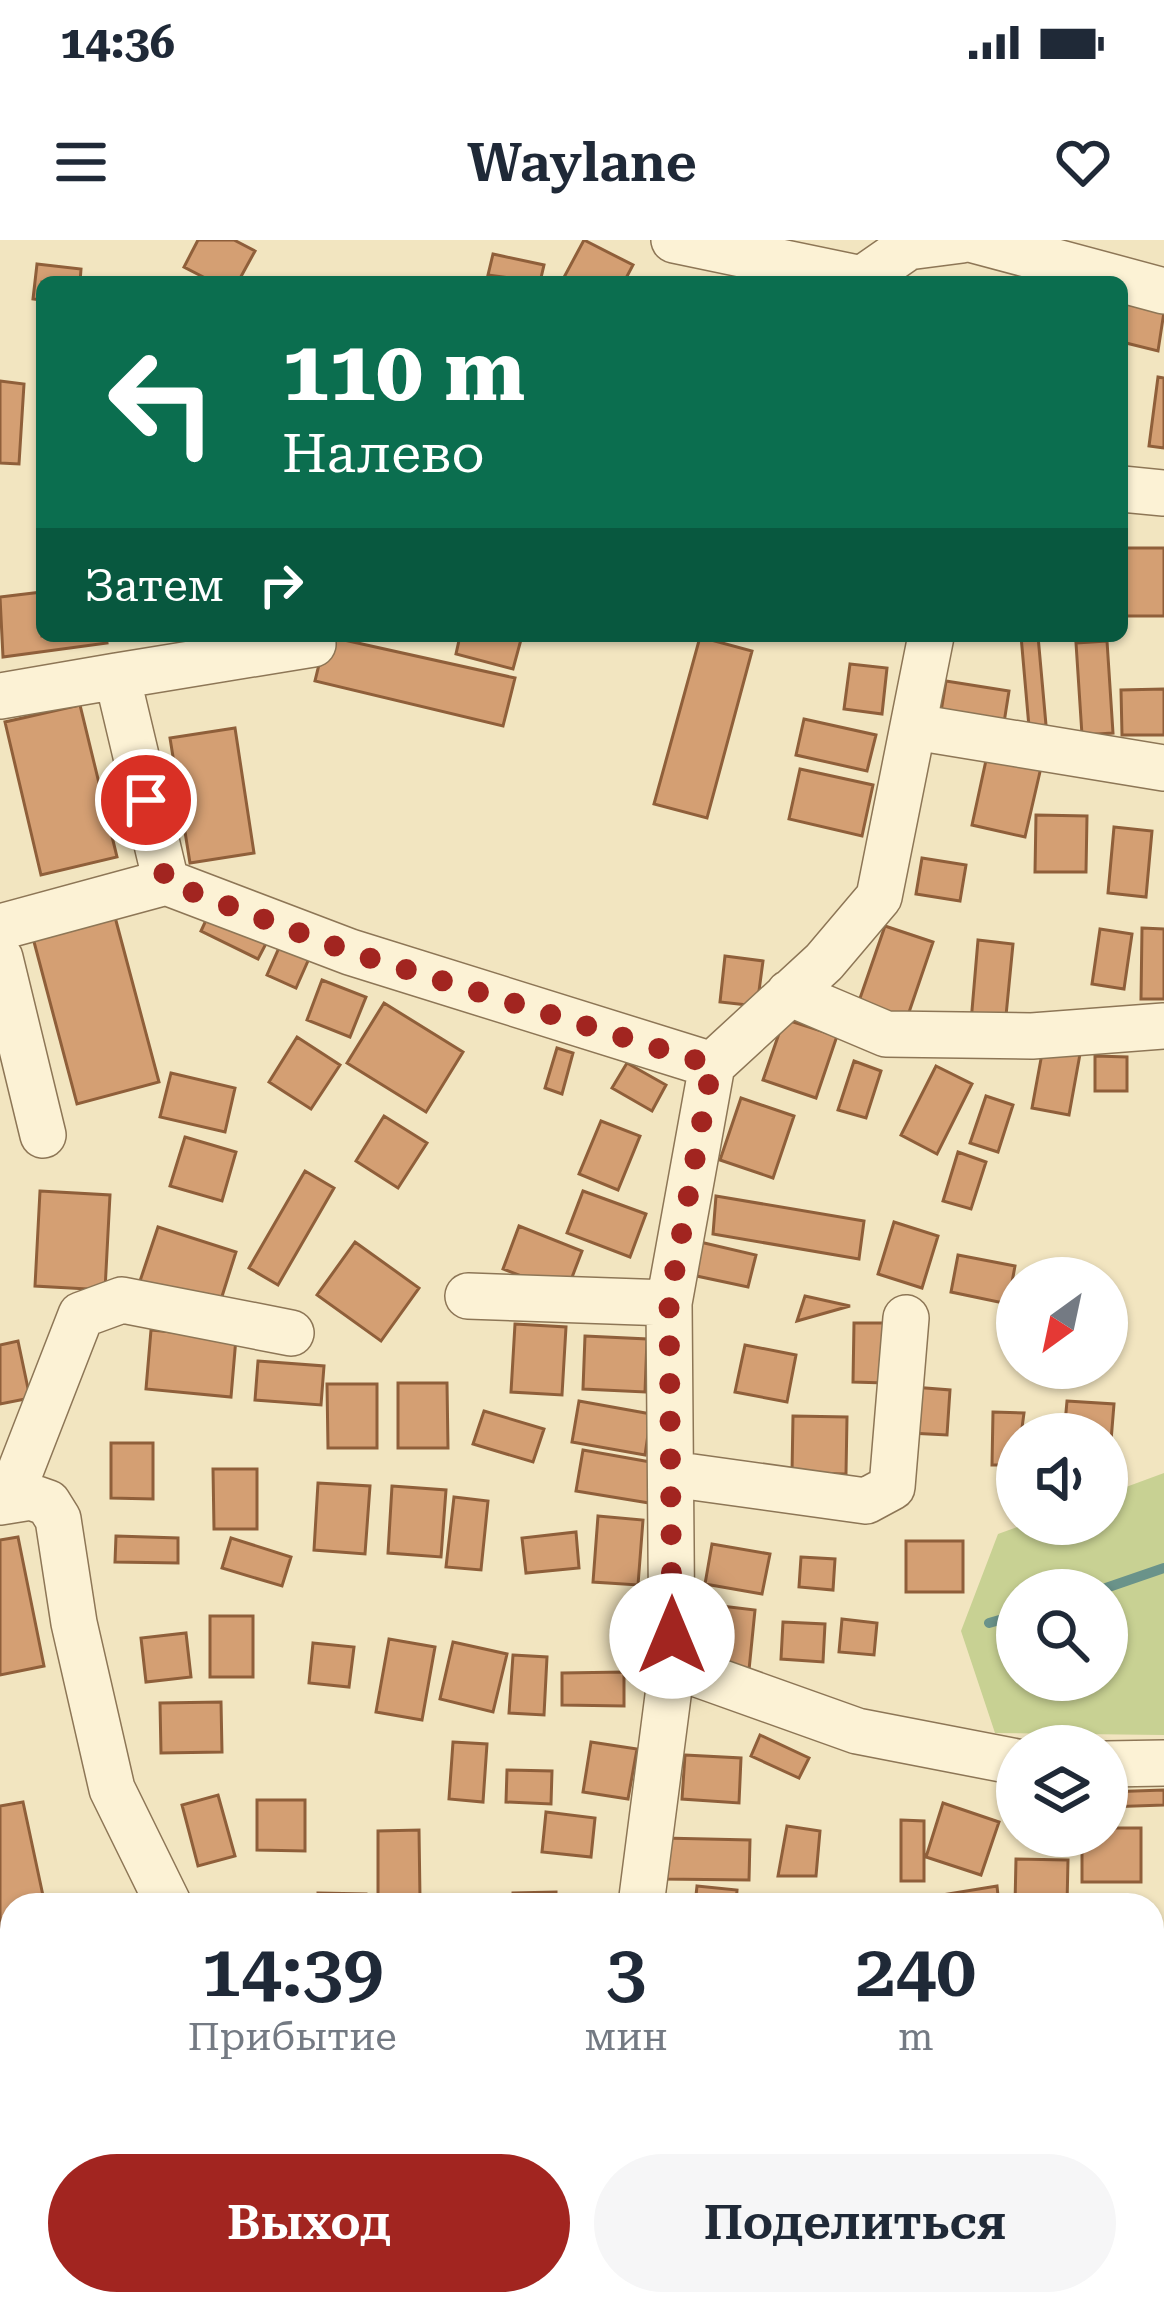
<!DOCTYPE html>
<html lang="ru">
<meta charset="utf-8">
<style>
:root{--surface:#fff;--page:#f6f6f7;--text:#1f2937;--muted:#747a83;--accent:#a22520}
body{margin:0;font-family:"Roboto Serif",serif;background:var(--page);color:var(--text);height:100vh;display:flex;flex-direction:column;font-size:45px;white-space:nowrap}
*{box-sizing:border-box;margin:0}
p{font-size:39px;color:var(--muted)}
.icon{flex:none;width:66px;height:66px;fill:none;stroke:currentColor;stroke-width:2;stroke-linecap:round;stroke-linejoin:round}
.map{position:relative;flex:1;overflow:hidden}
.sheet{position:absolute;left:0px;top:1653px;width:1164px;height:423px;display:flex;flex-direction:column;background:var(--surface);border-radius:36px 36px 0 0;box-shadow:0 3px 9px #0004}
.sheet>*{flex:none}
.top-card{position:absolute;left:36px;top:36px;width:1092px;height:366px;border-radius:18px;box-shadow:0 3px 9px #0004;background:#0b6e4f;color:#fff;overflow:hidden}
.needle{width:78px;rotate:213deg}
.fabs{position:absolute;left:996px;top:1017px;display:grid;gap:24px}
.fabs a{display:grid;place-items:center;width:132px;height:132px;border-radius:50%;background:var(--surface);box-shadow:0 3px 9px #0004;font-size:60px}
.pin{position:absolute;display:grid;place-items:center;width:102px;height:102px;color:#fff;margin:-51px;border:6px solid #fff;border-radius:50%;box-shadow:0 3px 12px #0007}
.me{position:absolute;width:132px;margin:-66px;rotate:0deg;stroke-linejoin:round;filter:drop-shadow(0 0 9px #0008)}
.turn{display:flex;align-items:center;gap:42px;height:252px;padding:0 48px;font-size:54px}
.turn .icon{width:156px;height:156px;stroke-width:2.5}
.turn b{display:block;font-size:84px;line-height:102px}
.then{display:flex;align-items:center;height:114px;padding:0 48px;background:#0003;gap:24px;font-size:45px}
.eta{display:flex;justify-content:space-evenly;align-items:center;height:204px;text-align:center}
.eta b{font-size:72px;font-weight:600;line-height:84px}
.primary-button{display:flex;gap:24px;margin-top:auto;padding:24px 48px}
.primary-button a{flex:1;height:138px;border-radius:72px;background:var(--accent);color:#fff;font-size:48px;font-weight:600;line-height:138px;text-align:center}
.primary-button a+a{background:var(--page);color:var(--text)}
.status{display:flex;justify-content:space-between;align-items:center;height:84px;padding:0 60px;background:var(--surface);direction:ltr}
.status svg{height:33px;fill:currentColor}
header{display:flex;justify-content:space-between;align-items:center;height:156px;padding:0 48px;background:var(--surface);font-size:54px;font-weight:600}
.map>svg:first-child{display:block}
.green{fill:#c8d193;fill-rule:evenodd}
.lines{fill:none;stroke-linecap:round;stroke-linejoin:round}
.stream{stroke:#6a938a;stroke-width:10}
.building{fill:#d49f73;stroke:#8f5f3a;stroke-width:3}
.minor-casing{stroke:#8d7656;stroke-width:48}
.minor{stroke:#fcf2d5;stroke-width:45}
.route{stroke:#a22520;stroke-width:21;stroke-dasharray:0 37.8}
</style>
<div class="status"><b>14:36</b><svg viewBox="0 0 49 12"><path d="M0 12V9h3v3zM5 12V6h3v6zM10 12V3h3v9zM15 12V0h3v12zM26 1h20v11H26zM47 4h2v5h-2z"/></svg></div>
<header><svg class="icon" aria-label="menu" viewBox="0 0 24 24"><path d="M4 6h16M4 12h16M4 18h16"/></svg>Waylane<svg class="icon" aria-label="heart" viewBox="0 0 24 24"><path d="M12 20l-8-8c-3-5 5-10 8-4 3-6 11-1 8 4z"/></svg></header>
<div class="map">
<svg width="1164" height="2075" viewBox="0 0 1164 2075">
<rect width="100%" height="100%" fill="#f2e5c0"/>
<path class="green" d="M1164,1233V1495L995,1493L961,1391L998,1294L1026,1284H1107V1254ZM1017,1350H1107V1440H1017Z"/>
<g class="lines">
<path class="stream" d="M1100,1350L1164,1328
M989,1383L1017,1375"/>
</g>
<path class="building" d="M198,0H234L255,11L238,42H213L184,27Z
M584,0L633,25L624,42L562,41Z
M493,14L544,25L540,42L488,35Z
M37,24L81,29L80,42H42V60L33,59Z
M1122,62L1164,72L1158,111L1122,102Z
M1158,137L1164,138V208L1149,206Z
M0,141L24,144L19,224L0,223Z
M1122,308H1164V376H1122Z
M42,352V396H106L107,403L3,417L0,357Z
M326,396L515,438L503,486L315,441Z
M460,396H522L513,429L456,414Z
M1021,396H1038L1046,485L1029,487Z
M700,397L752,411L707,578L654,564Z
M1107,401L1113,493L1082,495L1076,403Z
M850,424L887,428L882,474L844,469Z
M946,441L1009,451L1003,489L940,478Z
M1164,449V495H1122L1121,450Z
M80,465L117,617L41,635L5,482Z
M804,479L876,495L867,531L796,515Z
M235,488L254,613L190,623L170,498Z
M988,511L1042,523L1025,597L972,585Z
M800,529L873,545L862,596L789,579Z
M1036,575L1087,576L1086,632H1035Z
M1114,587L1152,591L1146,657L1108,653Z
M922,618L966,625L960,661L916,654Z
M212,667L270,696L258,719L201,691Z
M115,677L159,842L77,864L33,698Z
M885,686L933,702L906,781L858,764Z
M1142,688L1164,689V759H1141Z
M1100,689L1132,694L1124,749L1092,744Z
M978,700L1013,704L1005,786L971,782Z
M282,701L311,714L296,748L267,735Z
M725,716L763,721L757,766L720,762Z
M322,740L366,757L350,797L307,780Z
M384,763L463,812L426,872L347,823Z
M784,779L837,796L816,858L763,840Z
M297,797L340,825L311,869L269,842Z
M557,808L573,813L562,854L545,848Z
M1043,808L1080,814L1069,875L1032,868Z
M1095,816L1127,817V851H1095Z
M854,821L881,831L866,878L838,870Z
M627,823L666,845L652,871L612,848Z
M936,826L972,844L937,914L901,895Z
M171,833L235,848L225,892L160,877Z
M986,856L1013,865L998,912L970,903Z
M741,858L794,876L773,938L720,920Z
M384,876L427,903L398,948L356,921Z
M601,881L640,896L618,950L579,934Z
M185,897L236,912L222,961L170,946Z
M958,912L986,922L971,969L943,961Z
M305,931L334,948L278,1045L249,1028Z
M40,951L110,955L105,1050L35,1046Z
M583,951L646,974L630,1017L567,993Z
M716,956L864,981L859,1019L713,994Z
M894,982L938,996L922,1048L878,1034Z
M519,986L582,1011L566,1053L503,1029Z
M158,987L236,1012L218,1069L139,1044Z
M355,1002L419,1048L381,1101L317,1055Z
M700,1002L756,1015L748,1047L692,1035Z
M958,1015L1015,1026L1008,1064L951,1052Z
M805,1056L850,1066L797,1081Z
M854,1083H886L885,1143L853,1142Z
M515,1084L566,1087L562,1155L511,1152Z
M151,1090L236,1098L231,1157L146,1149Z
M585,1096L647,1099L645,1152L583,1149Z
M18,1101L30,1158L0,1164V1105Z
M745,1105L796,1115L787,1162L735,1152Z
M258,1121L324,1126L321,1165L255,1160Z
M398,1143H447L448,1208H398Z
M327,1144H377V1208H328Z
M913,1147L950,1150L947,1195L910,1193Z
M579,1161L651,1174L645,1215L572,1202Z
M1067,1161L1114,1164L1111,1201L1107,1194H1064Z
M484,1171L544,1189L533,1222L473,1204Z
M993,1172L1024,1173L1017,1225H992Z
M793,1176L847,1177L846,1234L792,1233Z
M111,1203H153V1259L111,1258Z
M583,1210L656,1223L649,1263L576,1251Z
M213,1229H257V1289H214Z
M318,1243L370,1246L365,1314L314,1310Z
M392,1246L446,1250L441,1317L388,1313Z
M454,1257L488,1261L481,1330L446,1327Z
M598,1276L643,1280L638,1345L593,1342Z
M576,1292L579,1328L526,1333L522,1298Z
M116,1296L178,1298V1323L115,1322Z
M18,1297L44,1426L0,1435V1300Z
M231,1298L291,1317L282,1346L222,1328Z
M906,1301H963V1352H906Z
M712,1304L770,1314L762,1354L705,1344Z
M801,1317L835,1319L833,1350L799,1347Z
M713,1365L755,1370L749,1430L706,1425Z
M210,1376H253V1437H210Z
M842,1379L877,1383L874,1415L839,1412Z
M783,1382L825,1384L823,1422L781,1419Z
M186,1393L191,1437L146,1442L141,1398Z
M389,1399L435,1407L422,1480L376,1472Z
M453,1402L507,1414L493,1472L440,1459Z
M313,1403L354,1407L349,1447L309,1443Z
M513,1415L547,1417L544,1475L509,1473Z
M624,1432V1466L562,1465V1433Z
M221,1462L222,1512L161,1513L160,1463Z
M760,1495L809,1518L799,1538L751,1516Z
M453,1502L487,1504L483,1562L449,1559Z
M591,1502L637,1509L628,1559L583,1552Z
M685,1515L741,1518L739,1563L682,1559Z
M507,1530L552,1531L551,1564L506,1562Z
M1164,1550V1565L1107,1567V1552Z
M218,1555L235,1616L198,1626L182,1565Z
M257,1560H305V1611L257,1610Z
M23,1562L45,1665H12V1876L0,1820V1566Z
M943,1563L999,1582L981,1635L926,1617Z
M546,1572L595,1578L591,1617L542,1612Z
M901,1580L924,1581V1641H901Z
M787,1586L820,1591L816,1636H778Z
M1107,1588H1141V1642H1082V1596H1107Z
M419,1590L420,1658H378V1591Z
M662,1598L750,1600L749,1640L661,1639Z
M1016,1619L1068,1620L1067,1665L1015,1664Z
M697,1646L737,1650L736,1665H695Z
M997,1646L999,1665H938L936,1656Z
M556,1652V1665H513V1653Z
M318,1653L366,1654V1665H318Z
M1152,2030L1164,2034L1162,2074L1135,2064H1152Z
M296,2064H387L389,2075H299Z"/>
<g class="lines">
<defs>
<path id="minor" d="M674,0L862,39L908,7L962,0
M974,0L1164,51
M1122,249L1164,253
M117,436L313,404
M0,456L117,436L166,642L350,712L712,825
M915,487L1164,528
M0,687L166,642
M0,718L43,895
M789,753L886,794L1032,796L1164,786
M468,1056L669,1063
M671,1234L866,1261L892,1247L906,1078
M9,1260L81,1075L122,1060L291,1093
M0,1262L31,1257L48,1263L58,1279L74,1383L112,1549L169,1665
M672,1425L857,1491L1017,1522
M1107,1524L1164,1523
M641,1665L672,1425L669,1063L712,825L824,722L879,657L931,396
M1152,1802L1164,1798
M269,2064L273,2075
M479,2064L481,2075
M1041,2064L1065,2075
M571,2075L609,2064
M990,2075L993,2064"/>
</defs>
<use href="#minor" class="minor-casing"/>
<use href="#minor" class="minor"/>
</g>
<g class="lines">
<path class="route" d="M146,560L166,642L350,712L712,825L669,1063L672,1396"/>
</g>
</svg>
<div class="fabs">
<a><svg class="needle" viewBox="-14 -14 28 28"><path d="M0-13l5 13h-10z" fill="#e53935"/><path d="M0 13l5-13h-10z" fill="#747a83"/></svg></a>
<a><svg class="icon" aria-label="sound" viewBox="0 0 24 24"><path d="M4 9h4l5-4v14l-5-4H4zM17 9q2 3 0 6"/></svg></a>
<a><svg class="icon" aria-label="search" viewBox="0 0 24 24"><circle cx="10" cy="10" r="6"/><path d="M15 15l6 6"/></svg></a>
<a><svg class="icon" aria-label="layers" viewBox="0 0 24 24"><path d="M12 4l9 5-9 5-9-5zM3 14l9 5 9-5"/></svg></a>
</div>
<div class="pin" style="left:146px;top:560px;background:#d93025"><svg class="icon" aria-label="arrive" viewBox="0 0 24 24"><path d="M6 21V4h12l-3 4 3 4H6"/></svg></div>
<svg class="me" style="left:672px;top:1396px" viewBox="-20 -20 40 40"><circle r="19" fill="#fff"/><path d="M0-13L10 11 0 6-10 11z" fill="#a22520"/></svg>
<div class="top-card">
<div class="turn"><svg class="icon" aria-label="left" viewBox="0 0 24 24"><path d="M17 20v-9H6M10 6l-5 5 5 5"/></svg><div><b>110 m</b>Налево</div></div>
<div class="then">Затем<svg class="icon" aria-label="right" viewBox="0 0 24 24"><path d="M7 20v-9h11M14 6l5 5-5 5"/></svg></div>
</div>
<section class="sheet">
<div class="eta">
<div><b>14:39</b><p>Прибытие</p></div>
<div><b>3</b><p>мин</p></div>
<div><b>240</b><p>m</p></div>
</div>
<div class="primary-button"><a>Выход</a><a>Поделиться</a></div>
</section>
</div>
